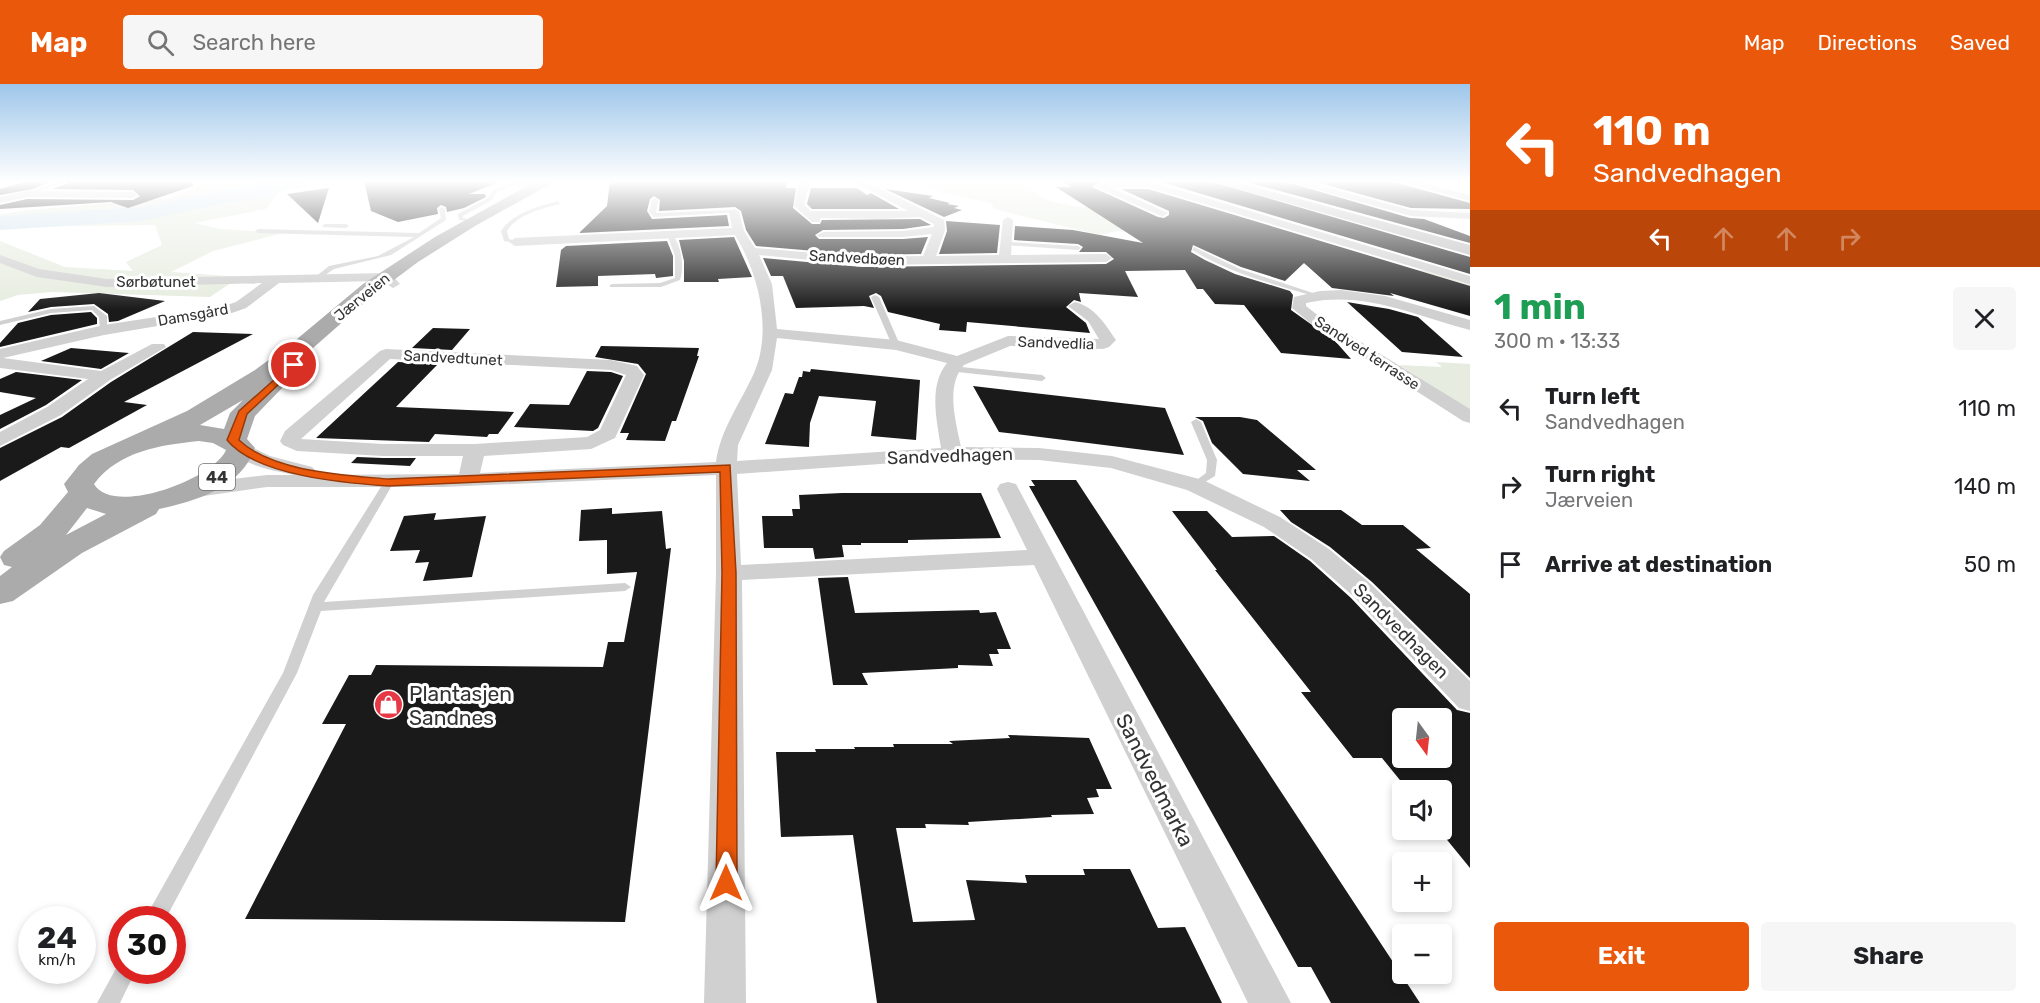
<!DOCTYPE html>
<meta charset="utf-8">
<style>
:root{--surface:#fff;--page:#f6f6f6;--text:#202124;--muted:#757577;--accent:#ea580c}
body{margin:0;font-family:Rubik,sans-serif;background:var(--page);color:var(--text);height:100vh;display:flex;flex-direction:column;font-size:22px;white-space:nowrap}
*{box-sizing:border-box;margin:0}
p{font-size:20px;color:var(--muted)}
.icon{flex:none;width:33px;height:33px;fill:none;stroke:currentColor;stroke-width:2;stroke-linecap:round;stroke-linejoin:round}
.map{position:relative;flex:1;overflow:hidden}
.details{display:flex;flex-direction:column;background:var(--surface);width:570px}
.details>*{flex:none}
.top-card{background:#ea580c;color:#fff;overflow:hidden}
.needle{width:39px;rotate:165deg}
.tools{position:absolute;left:1392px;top:624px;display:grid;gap:12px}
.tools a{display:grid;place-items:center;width:60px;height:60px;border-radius:6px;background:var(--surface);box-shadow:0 3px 9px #0003;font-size:30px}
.speed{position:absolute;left:18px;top:822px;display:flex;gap:12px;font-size:30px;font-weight:700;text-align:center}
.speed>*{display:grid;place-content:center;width:78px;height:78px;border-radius:50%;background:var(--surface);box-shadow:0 3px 9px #0003;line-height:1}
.speed small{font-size:15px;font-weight:400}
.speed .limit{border:9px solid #d22;background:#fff;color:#111}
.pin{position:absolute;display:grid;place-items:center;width:51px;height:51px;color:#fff;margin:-26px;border:3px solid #fff;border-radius:50%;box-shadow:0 2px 6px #0007}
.me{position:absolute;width:66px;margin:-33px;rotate:0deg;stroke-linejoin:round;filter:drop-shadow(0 0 4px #0008)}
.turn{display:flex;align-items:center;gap:21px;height:126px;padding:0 24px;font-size:27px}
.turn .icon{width:78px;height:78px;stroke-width:2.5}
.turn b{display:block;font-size:42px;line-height:51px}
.lanes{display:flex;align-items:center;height:57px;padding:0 24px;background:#0003;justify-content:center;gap:30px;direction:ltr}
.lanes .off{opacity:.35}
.round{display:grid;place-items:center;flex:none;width:63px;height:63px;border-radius:6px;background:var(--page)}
.head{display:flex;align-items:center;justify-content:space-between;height:102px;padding:0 24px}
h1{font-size:36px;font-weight:700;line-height:45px;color:#1e9e55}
.cta{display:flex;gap:12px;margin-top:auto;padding:12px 24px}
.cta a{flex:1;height:69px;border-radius:6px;background:var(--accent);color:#fff;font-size:24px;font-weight:700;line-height:69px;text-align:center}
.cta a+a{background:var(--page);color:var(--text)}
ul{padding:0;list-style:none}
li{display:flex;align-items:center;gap:18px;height:78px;padding:0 24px}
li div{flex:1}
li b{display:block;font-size:22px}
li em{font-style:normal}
header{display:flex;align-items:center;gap:36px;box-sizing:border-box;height:84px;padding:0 30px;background:var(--accent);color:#fff}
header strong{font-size:28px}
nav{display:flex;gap:33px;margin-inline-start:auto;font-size:21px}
.search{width:420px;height:54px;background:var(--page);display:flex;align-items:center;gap:15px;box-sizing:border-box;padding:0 21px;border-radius:6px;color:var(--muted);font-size:22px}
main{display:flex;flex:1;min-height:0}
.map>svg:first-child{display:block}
.green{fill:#e6ecdf}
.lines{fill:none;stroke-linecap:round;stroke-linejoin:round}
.river{fill:#cfe2ee;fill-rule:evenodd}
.building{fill:#1a1a1a;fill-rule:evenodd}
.lane{fill:#d0d0d0;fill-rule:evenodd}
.street{fill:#d0d0d0;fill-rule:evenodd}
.secondary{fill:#bdbdbd;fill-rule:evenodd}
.primary{fill:#ababab;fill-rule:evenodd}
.route{fill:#ea580c;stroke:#983908;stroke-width:1.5}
.labels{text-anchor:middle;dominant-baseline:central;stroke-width:6;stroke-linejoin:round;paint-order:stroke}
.far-street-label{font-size:15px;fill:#333;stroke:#fff}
.shield{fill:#fff;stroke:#707070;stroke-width:1.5}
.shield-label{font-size:16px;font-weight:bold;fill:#333}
.street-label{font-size:18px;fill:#333;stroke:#fff}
.near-poi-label{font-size:21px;fill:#333;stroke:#fff;text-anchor:start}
.near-street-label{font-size:21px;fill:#333;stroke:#fff}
</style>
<header>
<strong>Map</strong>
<div class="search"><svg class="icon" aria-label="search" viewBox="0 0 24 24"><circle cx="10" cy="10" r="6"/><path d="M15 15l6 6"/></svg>Search here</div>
<nav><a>Map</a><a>Directions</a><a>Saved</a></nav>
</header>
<main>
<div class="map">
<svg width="1470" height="919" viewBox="0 0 1470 919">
<rect width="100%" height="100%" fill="#fff"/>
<path class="green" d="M209,97H353L281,106L266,125L194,139L220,145L283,149L213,167L171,188L240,193L210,213L52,208L18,211L0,217V157L65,183L133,187L126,178L162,161L155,141L0,143V130L27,126L171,114Z
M920,97H1018L1049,117L1078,123L1111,124L1134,133H1162L1161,135L1386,184L1438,187L1470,197V215L1337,186L1284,177L1165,150L1117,147L1100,151L994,125L991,119L936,107Z
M1436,278L1470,280V326L1399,281L1442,283Z"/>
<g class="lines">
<path class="river" d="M271,97H302L299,101L266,114L226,119L141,137L0,146V132L141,123Z"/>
</g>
<path class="building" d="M27,97H52L33,105L0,111V105Z
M67,97H192L193,102L128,124L111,118L0,125V121L27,115L133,116L140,112L133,106L52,105L66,100Z
M364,97H496V99L469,110H485L486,113L464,124L447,128L446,123L441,121L437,124L438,130L398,138L371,127Z
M610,97H787L786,104H796L793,124L812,140H820L822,136L920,135L931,141L903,145L823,146L815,151L819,155H903L928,153L921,170L862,171L756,162L746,146L741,127L735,123L659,127L660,116L654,112L650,115L647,127L652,135L727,131L729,142L579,149L607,122Z
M1062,97H1101L1092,103L1158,133L1164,134L1169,131V127L1121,105H1148L1470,202V232L1390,209L1394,212L1332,204L1304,179L1285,197L1241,183L1193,161L1191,168L1205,176L1235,190L1290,207L1293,211L1291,226L1336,258L1351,275L1281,269L1244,221L1215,220L1203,205H1197L1185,186L1125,187L1138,213L1079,209L1081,218L1074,216L1066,223L1086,239L1090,249L967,238L966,248L939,246L940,240L888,228L881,212L876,209L869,212L874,224L864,222L796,224L783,192H771L763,174L862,183L1106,180L1114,175L1106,168H1079L1083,163L1078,160L1014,156L1015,142L1073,146L1143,159L1056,103H1071Z
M1158,97H1209L1470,173V190Z
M1243,97H1283L1410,134L1424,135L1470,152V159Z
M1312,97H1390L1470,119V125L1411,124Z
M329,104L318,139L287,110Z
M811,104H857L867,111L871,109L899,125H812L807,120Z
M885,105L933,112L929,114L950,119L947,120L959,122L954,124L962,126L944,133Z
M946,137L1000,141L997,169L939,170L947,147Z
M734,153L752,193L718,195L719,198H684V177L679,156Z
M667,157L673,172V192L656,194L655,190L598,192V202L556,203L561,166L566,162Z
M99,209L165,217L118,237L109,238L108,230L94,220L51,223L28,228L40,215Z
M1347,218L1389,225L1418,233L1463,273L1402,268Z
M91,228L97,234V240L0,263V259L18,239L51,231Z
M433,244L470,245L452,266L412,264Z
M193,248L253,250L124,318L147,321L69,364L61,363L0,397V364L62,333L111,298Z
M601,262L699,264L697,272H699L676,337H672L665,357L626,356L629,349H620L646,290L638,280L595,273Z
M71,264L129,269L101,285L41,277Z
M398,278L438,280L396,323L514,328L498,350H489L487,353L435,350L429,358L316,354Z
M811,285L920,296L916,356L871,352L876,317L819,312L810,339L809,363L765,360L785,309L793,310L799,293H802L803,287L810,288Z
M587,287L611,288L623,292L598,344L593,347L514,343L530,320L569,321Z
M16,288L82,296L46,321L0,345V331L36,314L0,308V295Z
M973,302L1165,324L1184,371L999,348Z
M1195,333H1240L1257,336L1316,386H1297L1310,397L1243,390L1212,359L1203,337Z
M357,373L383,374H416L410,382L351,379Z
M1031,396H1076L1420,919H1331L1311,883H1298L1029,402H1035Z
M842,409H981L1001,454L908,456V459H861V461H842L844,473L815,475L813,464H764L762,432H793L792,425H800L799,411Z
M612,424V430L662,427L666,465L671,464L625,838L245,835L346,640H322L349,591H371L376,581L603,583L608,558H624L637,488L607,490V456L579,457L581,426Z
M1280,426H1341L1362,441H1403L1431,464L1416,465L1470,510V594L1372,498L1330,463L1291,438Z
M1172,427H1207L1232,453L1274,452L1310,477L1351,514L1457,626L1470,629V784L1439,746H1442V706H1408L1382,674H1353L1301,608H1311L1215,486H1217ZM1402,634H1442V674H1402Z
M436,429L434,436L486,432L472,493L423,497L429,478L415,479L420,466L390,467L404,432Z
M848,493L855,529L979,526L980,529L996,528L1011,565H997L999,570H989L993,582L958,581V584L862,589L868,601H833L818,494Z
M1008,651L1089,654L1112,705H1096L1099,713L1087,714L1094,730L1051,731L1052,733L968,738L969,741L925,740L926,744H896L913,838L975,836L966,796L1027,799L1025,791H1085L1083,785H1130L1158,844L1185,843L1222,919H877L853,751L781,753L776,668H816L815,665H855L854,663H894L893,660H953L949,657L1010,654Z"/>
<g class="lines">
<path class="lane" d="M60,97L65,98L29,111L25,110Z
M512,98L554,102L536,104L514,101L497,108L492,116L463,132V134L474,136V138L459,136L458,130L488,114L493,106Z
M655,114L658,116L656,129L734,126L737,128L654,133L649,128L652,116Z
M558,117L560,120C541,125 518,130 507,147L509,155L517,157V159L504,157L501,147C514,128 537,123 558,117Z
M442,123L445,125L446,136L391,171L334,185L316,197L314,196V194L329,182L378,172L414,153L258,149L255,147L258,145L419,149L441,134L439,125Z
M324,140H346L349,142L346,144L322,143Z
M670,148C681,158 685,182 680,196L661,203H610V201L612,200L660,199L675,194V172L667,150Z
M1007,158L1078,162L1081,164L1078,166L1005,161Z
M1194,163L1240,185L1319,211L1314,212C1272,200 1230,189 1192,166Z
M875,211L879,213L900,261L899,263L892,261L871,213Z
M94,222L107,232V248L100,246L99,233L92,226L51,229L0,241V237L51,225Z
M951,282L1042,291L1046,294L1042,297L948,287V283Z
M1196,335L1201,338L1217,376L1215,392L1195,404L1190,401L1206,389L1207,376L1191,338Z
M389,395L394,398L324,518L625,499L631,503L625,507L321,527L297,589L165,836H144L283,589L313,511L384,398Z
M122,878V886H136L120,919H97L119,879Z"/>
<path class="street" d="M800,97H810L804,121L811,127H908L871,107L846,97H861L877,103L944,136L945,146L936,172L999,171L1003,136L1008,133L1013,136L1011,171L1106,170L1112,174L1106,178L862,181L759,171L772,200L777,245L896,256L957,272L1008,252L1099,255L1088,237L1068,222L1075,218C1095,223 1105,240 1116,256L1109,263L1103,265L1010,262L964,281C945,302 956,338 961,363L1039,364L1112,372L1203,396L1280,433L1329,465L1371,500L1470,597V627L1459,624L1353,512L1311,475L1264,443L1187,406L1111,384L1039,376L952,375L737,390L741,481L1027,466L997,405L1000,400L1008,398L1016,400L1291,919H1248L1034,481L742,496L746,919H704L716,489V391L443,403H267L190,414L182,412L179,407L182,402L190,400L267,391H294C273,386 244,383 231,364L234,360L241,358L270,372L312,383L316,387L313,391L459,390L463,372H383L297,367L283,361L280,357L285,347L380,267L386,265L611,276L637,282L644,291L615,354L591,365L484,372L480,389L716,378C720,346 741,318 754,289C773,246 758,188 735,151L515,162L509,158L515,154L732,144L729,128L734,125L739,128L744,147L755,164L862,173L923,172L932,150L903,153H819L817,151L823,148L903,147L934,143V140L920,133L880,135L820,134V138H812L794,122ZM777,254L896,266L947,279C928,302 937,337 941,364L737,377L738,361L772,286ZM390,275L611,286L626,291L600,346L587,353L475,360H383L301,355Z
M1109,97L1152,98L1470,192V200L1148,103H1110L1168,129L1163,132L1159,131L1094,102Z
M1285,97H1302L1411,126L1470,129V135L1411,132Z
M1399,97H1416L1470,111V117Z
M27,107L133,108L138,111L133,114L27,113L0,119V113Z
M0,171L39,185L107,195L386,189L391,190L400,200L393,204L382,197L279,199L246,224L229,230L104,251L3,274L101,287L152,260H164L166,263L110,296L61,331L0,362V348L47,323L88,295L0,284V265L104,241L221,223L236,218L262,199L107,203L37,193L0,179Z
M1341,206L1385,212L1470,236V246C1416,232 1364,206 1306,219V222L1320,233L1470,325V339L1463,337L1310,239L1292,224L1294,213L1320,207Z"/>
<path class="secondary" d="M1211,97H1233L1470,161V171Z"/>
<path class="primary" d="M556,97L475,142L418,178L371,213L313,264L274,294L282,296L285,301L255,332L247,355L255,364C241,404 196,417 159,425L156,430L82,469L13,517L0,520V492L12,483L4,481L0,473L4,467L40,441L68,408L64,400L79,381L92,370L187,327L255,286L297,255L363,200L435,153L529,101L538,97ZM243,316L230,329L224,345L200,341ZM199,357L213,359L226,366C214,395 113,433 94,400C119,367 160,361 199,357ZM87,424L106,430L66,451Z"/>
</g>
<linearGradient id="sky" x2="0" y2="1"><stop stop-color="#9ec6ea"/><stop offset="0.43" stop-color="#fff"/><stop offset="1" stop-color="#fff" stop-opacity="0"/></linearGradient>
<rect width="1470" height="226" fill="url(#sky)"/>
<path class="route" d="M294,278L297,279V283L247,330L239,356C272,388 344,391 388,395L730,381L736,489L737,799L734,806L726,809L719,806L716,799L722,489L720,388L388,402C345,399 256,392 227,356L239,327Z"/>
<defs>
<symbol id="shop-disc" viewBox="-11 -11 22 22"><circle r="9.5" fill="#e63946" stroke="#fff"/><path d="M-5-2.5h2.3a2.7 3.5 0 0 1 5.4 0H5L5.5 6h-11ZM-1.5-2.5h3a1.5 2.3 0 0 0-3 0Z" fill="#fff"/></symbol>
</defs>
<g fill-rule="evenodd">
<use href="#shop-disc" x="372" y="604" width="33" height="33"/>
</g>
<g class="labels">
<g class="far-street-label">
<text transform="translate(857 174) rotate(3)">Sandvedbøen</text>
<text x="156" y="198">Sørbøtunet</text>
<text transform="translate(362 213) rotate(-39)">Jærveien</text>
<text transform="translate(193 231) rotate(-10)">Damsgård</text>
<text transform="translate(1056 259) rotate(2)">Sandvedlia</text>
<text transform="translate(1367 269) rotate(33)">Sandved terrasse</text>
<text transform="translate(453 274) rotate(3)">Sandvedtunet</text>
</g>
<rect class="shield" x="199" y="380" width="36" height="26" rx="4.5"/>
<g class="shield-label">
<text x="217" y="393">44</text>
</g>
<g class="street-label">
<text transform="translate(950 372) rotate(-2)">Sandvedhagen</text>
<text transform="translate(1401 547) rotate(45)">Sandvedhagen</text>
</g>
<g class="near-poi-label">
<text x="409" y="609">Plantasjen<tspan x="409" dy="24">Sandnes</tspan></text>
</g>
<g class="near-street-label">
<text transform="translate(1155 696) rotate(63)">Sandvedmarka</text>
</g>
</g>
</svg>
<div class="tools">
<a><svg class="needle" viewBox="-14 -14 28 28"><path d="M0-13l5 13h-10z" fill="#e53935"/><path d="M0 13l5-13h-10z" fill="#757577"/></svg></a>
<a><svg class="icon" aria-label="sound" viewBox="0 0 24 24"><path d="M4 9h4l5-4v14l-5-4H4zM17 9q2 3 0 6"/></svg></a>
<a>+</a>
<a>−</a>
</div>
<div class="speed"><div>24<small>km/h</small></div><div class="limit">30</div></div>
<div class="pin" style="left:294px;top:281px;background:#d93025"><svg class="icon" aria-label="arrive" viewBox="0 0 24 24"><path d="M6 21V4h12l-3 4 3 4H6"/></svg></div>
<svg class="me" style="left:726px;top:799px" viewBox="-20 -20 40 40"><path d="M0-17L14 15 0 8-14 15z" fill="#ea580c" stroke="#fff" stroke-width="4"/></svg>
</div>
<section class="details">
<div class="top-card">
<div class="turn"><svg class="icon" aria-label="left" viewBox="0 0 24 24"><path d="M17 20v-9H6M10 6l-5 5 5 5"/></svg><div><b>110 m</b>Sandvedhagen</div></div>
<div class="lanes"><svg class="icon" aria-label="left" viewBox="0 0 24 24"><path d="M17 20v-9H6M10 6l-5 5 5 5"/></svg><svg class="icon off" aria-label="ahead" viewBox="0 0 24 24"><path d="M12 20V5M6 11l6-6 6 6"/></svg><svg class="icon off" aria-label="ahead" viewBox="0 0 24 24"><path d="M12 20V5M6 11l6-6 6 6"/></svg><svg class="icon off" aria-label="right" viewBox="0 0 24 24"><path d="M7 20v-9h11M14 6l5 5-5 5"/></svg></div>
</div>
<div class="head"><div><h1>1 min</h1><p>300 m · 13:33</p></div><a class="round"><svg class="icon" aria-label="close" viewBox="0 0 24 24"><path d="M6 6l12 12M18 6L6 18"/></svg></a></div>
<ul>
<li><svg class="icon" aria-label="left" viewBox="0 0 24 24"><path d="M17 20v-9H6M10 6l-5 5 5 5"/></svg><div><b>Turn left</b><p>Sandvedhagen</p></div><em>110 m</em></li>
<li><svg class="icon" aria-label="right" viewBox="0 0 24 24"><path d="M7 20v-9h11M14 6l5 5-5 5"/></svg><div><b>Turn right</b><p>Jærveien</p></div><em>140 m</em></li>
<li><svg class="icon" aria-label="arrive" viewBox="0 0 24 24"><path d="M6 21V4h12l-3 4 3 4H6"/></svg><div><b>Arrive at destination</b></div><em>50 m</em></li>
</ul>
<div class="cta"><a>Exit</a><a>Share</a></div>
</section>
</main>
